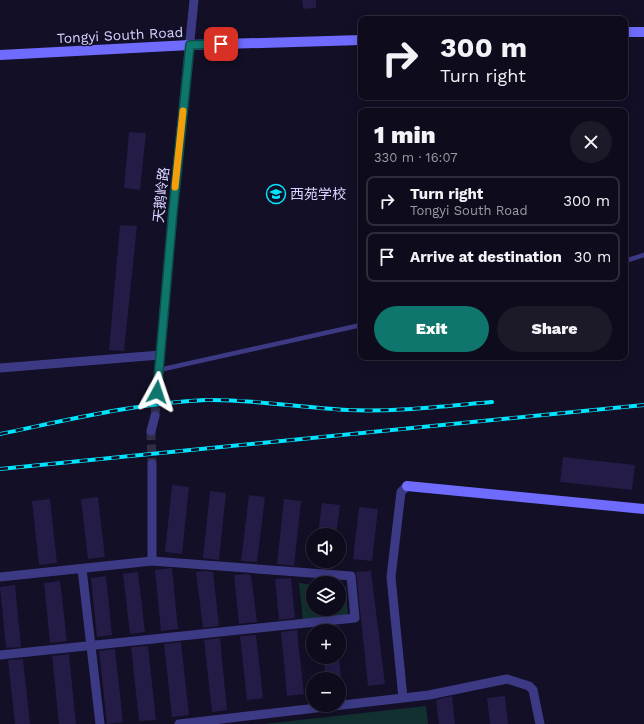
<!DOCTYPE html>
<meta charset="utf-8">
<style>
:root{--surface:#0e0b1c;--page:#1c1929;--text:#f1f3f6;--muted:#9b9ba3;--line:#2e2b3b;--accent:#0f766e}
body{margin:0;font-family:"Work Sans","Noto Sans SC",sans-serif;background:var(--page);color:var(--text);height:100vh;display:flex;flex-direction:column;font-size:15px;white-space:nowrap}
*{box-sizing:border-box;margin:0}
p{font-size:13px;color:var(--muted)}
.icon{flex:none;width:22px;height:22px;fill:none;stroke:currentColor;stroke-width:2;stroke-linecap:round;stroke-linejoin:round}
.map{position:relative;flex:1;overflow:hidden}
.drawer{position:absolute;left:358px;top:108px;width:270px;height:252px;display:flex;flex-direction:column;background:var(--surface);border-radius:8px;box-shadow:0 2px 10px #0003,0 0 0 1px var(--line)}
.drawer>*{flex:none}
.guide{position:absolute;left:358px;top:16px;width:270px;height:84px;border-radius:8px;box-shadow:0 2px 10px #0003,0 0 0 1px var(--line);background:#0e0b1c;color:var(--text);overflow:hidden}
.controls{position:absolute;left:306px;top:528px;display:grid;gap:8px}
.controls a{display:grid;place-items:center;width:40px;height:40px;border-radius:50%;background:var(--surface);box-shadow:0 2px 10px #0003,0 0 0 1px var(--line);font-size:20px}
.pin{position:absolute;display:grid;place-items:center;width:34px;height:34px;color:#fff;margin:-17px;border-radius:8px;box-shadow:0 2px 6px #0006}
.me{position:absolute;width:44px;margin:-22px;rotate:5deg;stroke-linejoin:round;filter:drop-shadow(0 0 3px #0008)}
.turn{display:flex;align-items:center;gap:14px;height:84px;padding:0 16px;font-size:18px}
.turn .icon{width:52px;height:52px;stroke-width:2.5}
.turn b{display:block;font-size:28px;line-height:34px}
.round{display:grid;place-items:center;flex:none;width:42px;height:42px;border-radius:21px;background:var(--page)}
.head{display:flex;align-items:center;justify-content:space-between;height:68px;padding:0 16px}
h1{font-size:24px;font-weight:800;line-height:30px}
.primary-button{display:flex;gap:8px;margin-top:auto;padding:8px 16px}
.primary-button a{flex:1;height:46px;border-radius:24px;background:var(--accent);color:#fff;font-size:16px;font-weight:800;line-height:46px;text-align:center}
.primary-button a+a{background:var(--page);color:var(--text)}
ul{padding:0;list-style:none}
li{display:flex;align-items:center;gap:12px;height:50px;margin:0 8px 6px;padding:0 8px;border:2px solid var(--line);border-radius:8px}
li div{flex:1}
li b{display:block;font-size:15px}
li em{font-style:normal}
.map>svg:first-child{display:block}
.green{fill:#12302f}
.building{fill:#241b47}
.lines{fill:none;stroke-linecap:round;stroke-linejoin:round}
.street-tunnel{stroke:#312d47;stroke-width:9;stroke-dasharray:9 4.5;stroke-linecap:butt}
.lane{stroke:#3d3a85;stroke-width:4.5}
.street{stroke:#3d3a85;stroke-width:9}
.secondary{stroke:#6f6bff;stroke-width:10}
.rail-casing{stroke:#00e5ff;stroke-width:4}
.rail{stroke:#130f26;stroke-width:2.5;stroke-dasharray:8;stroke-linecap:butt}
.route-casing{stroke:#0a4d48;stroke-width:10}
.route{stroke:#0f766e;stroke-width:7}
.slow{stroke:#f59e0b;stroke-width:7}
.labels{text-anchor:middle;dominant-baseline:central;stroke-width:3;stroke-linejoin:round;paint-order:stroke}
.street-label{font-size:14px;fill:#d9d4ff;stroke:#130f26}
.poi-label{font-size:14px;fill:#d9d4ff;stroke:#130f26;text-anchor:start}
</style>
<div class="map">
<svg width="644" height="724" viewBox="0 0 644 724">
<rect width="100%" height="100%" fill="#130f26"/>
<path class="green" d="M299,583L313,585V609H339V587H346L348,617L303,621Z
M426,706L428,724H264Z"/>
<path class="building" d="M302,0H316V8L303,9Z
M129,132L146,133L140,190L124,188Z
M120,225L137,226L124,351L109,350Z
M563,457L635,465L632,490L560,482Z
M172,485L189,487L182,554L165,552Z
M210,491L226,493L219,560L203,558Z
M249,495L265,497L257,562L241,561Z
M98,497L105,557L88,559L81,499Z
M50,499L57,563L39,565L32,501Z
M284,499L301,501L294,566L277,564Z
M322,503L340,505L336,535H318Z
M359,507L378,509L372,561L353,559Z
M316,561H334L333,569L315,567Z
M172,568L178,629L161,631L155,570Z
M205,571L213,572L219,625L218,626L203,628L196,572Z
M371,571L385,684L368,686L356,572Z
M138,572L145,632L130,634L123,574Z
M246,574L251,575L257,622L239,624L234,575Z
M106,576L112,635L97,637L91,578Z
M291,578L295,618L279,620L275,579Z
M60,581L67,641L50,643L44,583Z
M15,585L21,647L6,648L0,587Z
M297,630L304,694L287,696L281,632Z
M256,635L263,698L247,700L240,636Z
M220,638L227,710L212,712L204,640Z
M181,642L189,715L172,717L164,644Z
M148,646L156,720L139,721L131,647Z
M115,649L123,722L107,724L99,651Z
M69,654L76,724H59L52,656Z
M323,657H339L341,679H326Z
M23,659L30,724H15L8,660Z
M452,696L455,724H439L436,700Z
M505,696L508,724H490L487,698Z"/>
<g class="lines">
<path class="street-tunnel" d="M155,416L157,392
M151,431L152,464"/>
<path class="lane" d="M625,261L644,255
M159,370L361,325"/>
<path class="street" d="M0,368L160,355
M157,392L173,211L194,0
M151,431L155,416
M152,561V464
M82,569L100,724
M0,577L152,561L351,576L355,618L0,655
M403,698L391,577L401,492L407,486
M179,724L429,695L507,679L529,686L533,690L540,724"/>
<path class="secondary" d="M625,32H644
M0,55L190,45L361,40
M407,486L644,509"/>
<defs>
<path id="rail" d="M0,434C68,420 137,403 206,400C253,399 300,408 348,410C396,412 445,406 492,402
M0,469L644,405"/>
</defs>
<use href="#rail" class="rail-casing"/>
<use href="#rail" class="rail"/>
</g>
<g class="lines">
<defs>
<path id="route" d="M157,392L173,211L190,45L221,44"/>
</defs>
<use href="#route" class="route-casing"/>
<use href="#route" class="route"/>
<path class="slow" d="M175,187L183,111"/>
</g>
<defs>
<symbol id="school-ring" viewBox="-11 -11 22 22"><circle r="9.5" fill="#130f26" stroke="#00e5ff" stroke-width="1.5"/><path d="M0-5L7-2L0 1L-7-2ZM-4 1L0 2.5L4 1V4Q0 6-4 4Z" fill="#00e5ff"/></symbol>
</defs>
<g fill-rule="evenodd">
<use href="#school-ring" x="265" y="183" width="22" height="22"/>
</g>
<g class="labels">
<g class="street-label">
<text transform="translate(120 35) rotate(-3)">Tongyi South Road</text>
<text transform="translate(161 195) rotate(-84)">天鹅岭路</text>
</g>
<g class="poi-label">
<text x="290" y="194">西苑学校</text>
</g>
</g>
</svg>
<div class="controls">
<a><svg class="icon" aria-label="sound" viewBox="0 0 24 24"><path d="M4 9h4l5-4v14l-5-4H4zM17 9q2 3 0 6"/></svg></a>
<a><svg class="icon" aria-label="layers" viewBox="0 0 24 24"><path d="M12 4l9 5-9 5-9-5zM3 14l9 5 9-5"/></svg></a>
<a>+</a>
<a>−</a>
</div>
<div class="pin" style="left:221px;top:44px;background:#d93025"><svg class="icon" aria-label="arrive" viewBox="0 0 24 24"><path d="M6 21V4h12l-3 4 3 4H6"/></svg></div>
<svg class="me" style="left:157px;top:392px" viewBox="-20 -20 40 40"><path d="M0-17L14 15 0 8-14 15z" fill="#0f766e" stroke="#fff" stroke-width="4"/></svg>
<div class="guide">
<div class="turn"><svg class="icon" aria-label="right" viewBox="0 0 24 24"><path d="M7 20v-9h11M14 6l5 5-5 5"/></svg><div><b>300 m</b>Turn right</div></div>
</div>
<section class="drawer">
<div class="head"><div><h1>1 min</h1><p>330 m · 16:07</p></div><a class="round"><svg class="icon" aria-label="close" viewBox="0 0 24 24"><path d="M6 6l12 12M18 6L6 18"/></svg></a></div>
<ul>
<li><svg class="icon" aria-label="right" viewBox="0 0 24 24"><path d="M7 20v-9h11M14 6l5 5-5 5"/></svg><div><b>Turn right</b><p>Tongyi South Road</p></div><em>300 m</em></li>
<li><svg class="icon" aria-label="arrive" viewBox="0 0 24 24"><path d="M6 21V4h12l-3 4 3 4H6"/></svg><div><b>Arrive at destination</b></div><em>30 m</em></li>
</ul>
<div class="primary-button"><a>Exit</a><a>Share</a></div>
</section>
</div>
